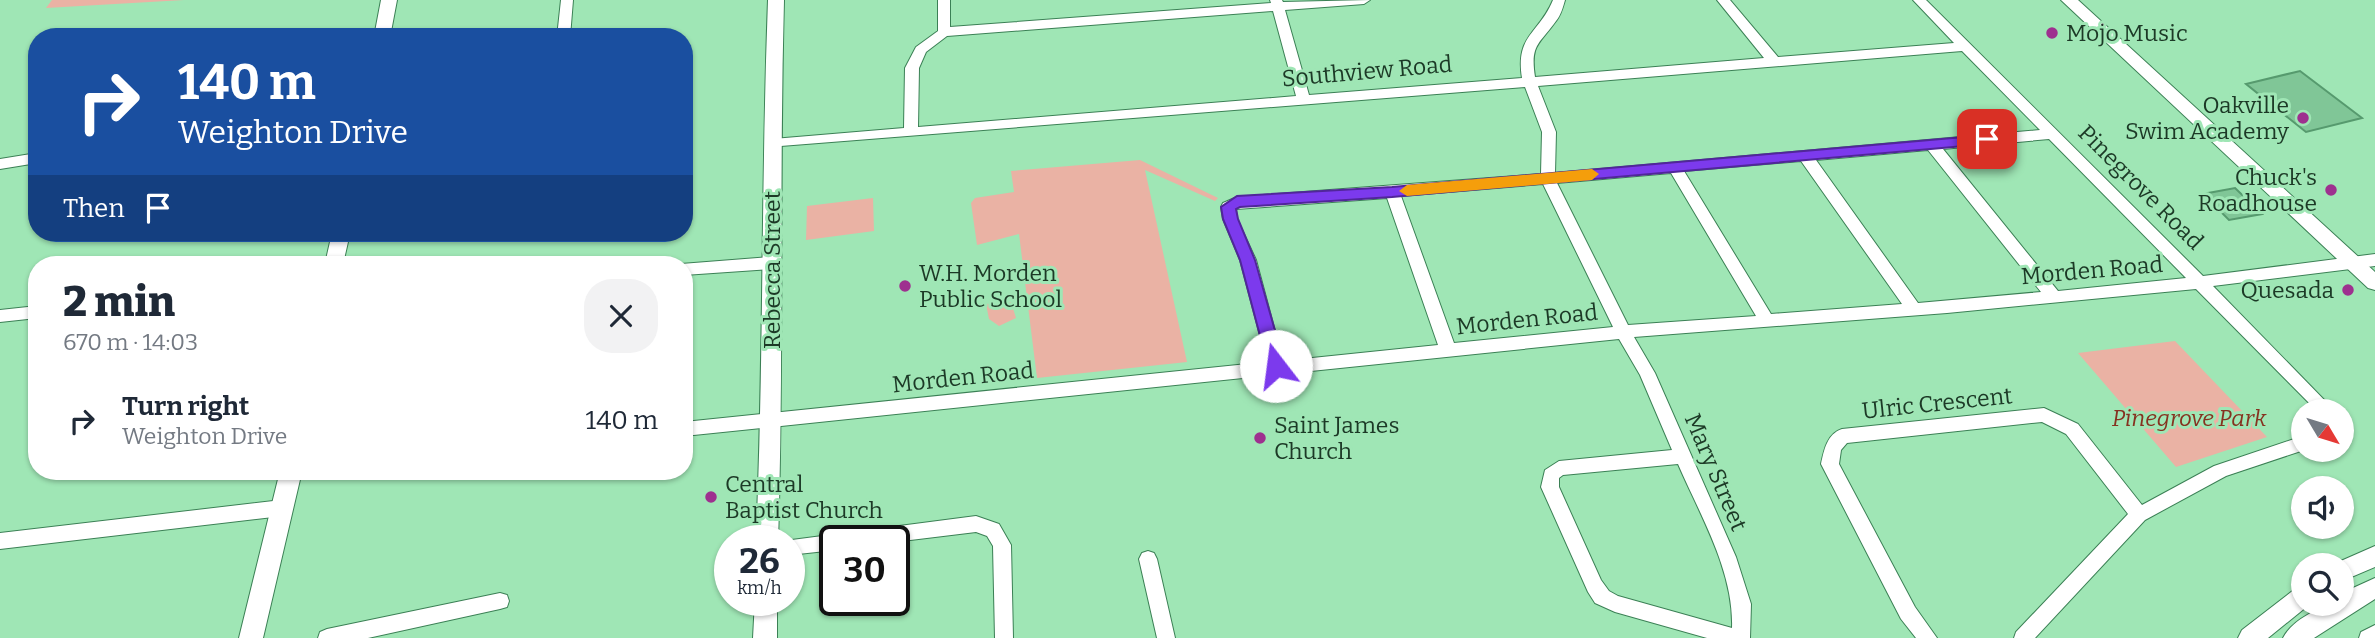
<!DOCTYPE html>
<meta charset="utf-8">
<style>
:root{--surface:#fff;--page:#f2f2f3;--text:#1f2937;--muted:#747a83}
body{margin:0;font-family:Bitter,serif;background:var(--page);color:var(--text);height:100vh;display:flex;flex-direction:column;font-size:26px;white-space:nowrap}
*{box-sizing:border-box;margin:0}
p{font-size:23px;color:var(--muted)}
.icon{flex:none;width:38px;height:38px;fill:none;stroke:currentColor;stroke-width:2;stroke-linecap:round;stroke-linejoin:round}
.map{position:relative;flex:1;overflow:hidden}
.side{position:absolute;left:28px;top:256px;width:665px;height:224px;display:flex;flex-direction:column;background:var(--surface);border-radius:28px;box-shadow:0 2px 5px #0004}
.side>*{flex:none}
.banner{position:absolute;left:28px;top:28px;width:665px;height:214px;border-radius:28px;box-shadow:0 2px 5px #0004;background:#1a4fa0;color:#fff;overflow:hidden}
.needle{width:46px;rotate:128deg}
.tools{position:absolute;left:2291px;top:399px;display:grid;gap:14px}
.tools a{display:grid;place-items:center;width:63px;height:63px;border-radius:50%;background:var(--surface);box-shadow:0 2px 5px #0004;font-size:35px}
.speed{position:absolute;left:714px;top:525px;display:flex;gap:14px;font-size:35px;font-weight:700;text-align:center}
.speed>*{display:grid;place-content:center;width:91px;height:91px;border-radius:50%;background:var(--surface);box-shadow:0 2px 5px #0004;line-height:1}
.speed small{font-size:18px;font-weight:400}
.speed .limit{border:4px solid #111;border-radius:10px;background:#fff;color:#111}
.pin{position:absolute;display:grid;place-items:center;width:60px;height:60px;color:#fff;margin:-30px;border-radius:14px;box-shadow:0 4px 10px #0006}
.me{position:absolute;width:77px;margin:-38px;rotate:345deg;stroke-linejoin:round;filter:drop-shadow(0 0 5px #0008)}
.turn{display:flex;align-items:center;gap:24px;height:147px;padding:0 35px;font-size:32px}
.turn .icon{width:91px;height:91px;stroke-width:2.5}
.turn b{display:block;font-size:49px;line-height:60px}
.then{display:flex;align-items:center;height:66px;padding:0 35px;background:#0003;gap:14px;font-size:26px}
.round{display:grid;place-items:center;flex:none;width:74px;height:74px;border-radius:28px;background:var(--page)}
.headline{display:flex;align-items:center;justify-content:space-between;height:119px;padding:0 35px}
h1{font-size:42px;font-weight:800;line-height:52px}
ul{padding:0;list-style:none}
li{display:flex;align-items:center;gap:21px;height:91px;padding:0 35px}
li div{flex:1}
li b{display:block;font-size:26px}
li em{font-style:normal}
.map>svg:first-child{display:block}
.green{fill:#eab2a4}
.building{fill:#80c697;stroke:#569a6e;stroke-width:2}
.lines{fill:none;stroke-linecap:round;stroke-linejoin:round}
.minor-casing{stroke:#3b8055;stroke-width:2}
.major-casing{stroke:#3b8055;stroke-width:2}
.minor{fill:#fff;fill-rule:evenodd}
.major{fill:#fff;fill-rule:evenodd}
.route{fill:#7c3aed;stroke:#51269a;stroke-width:2}
.slow{fill:#f59e0b}
.poi-dot{fill:#9e308f;stroke:#9fe6b5;stroke-width:2.5}
.labels{text-anchor:middle;dominant-baseline:central;stroke-width:6;stroke-linejoin:round;paint-order:stroke}
.poi-label{font-size:23px;fill:#1c3926;stroke:#9fe6b5;text-anchor:start}
.street-label{font-size:23px;fill:#1c3926;stroke:#9fe6b5}
.park-label{font-size:23px;font-style:italic;fill:#863220;stroke:#9fe6b5}
</style>
<div class="map">
<svg width="2375" height="638" viewBox="0 0 2375 638">
<rect width="100%" height="100%" fill="#9fe6b5"/>
<path class="green" d="M52,0H184L46,8Z
M1140,160L1218,198L1215,201L1145,170L1187,362L1037,378L1019,234L977,245L971,203L975,198L1014,192L1011,171Z
M873,198L874,231L806,240L807,206Z
M1011,302L1016,318L999,326L989,319L986,304Z
M2175,341L2267,437L2176,467L2078,353Z"/>
<path class="building" d="M2300,71L2362,118L2306,132L2246,84Z
M2235,188L2262,214L2229,220L2203,194Z"/>
<g class="lines">
<defs>
<path id="minor" d="M561,0H573L570,37H557Z
M938,0H950V27L1271,3L1270,0H1282L1283,2L1370,0L1364,4L1285,10L1309,95L1522,78C1515,35 1539,34 1553,0H1565C1563,7 1561,15 1556,21C1539,45 1530,44 1535,77L1764,58L1717,0H1730L1778,57L1954,43L1913,0H1926L2203,276L2375,254V266L2213,286L2335,411H2317L2196,289L1947,313L1634,337L1655,373L1736,557L1751,604L1750,638H1707L1615,612L1595,603L1588,592L1541,487L1545,470L1559,461L1672,450L1640,375L1619,339L684,436V422L1267,362L1240,260L1223,219L1221,207L1223,203L1237,197L1541,174L1542,132L1525,87L768,147L766,144L768,141L773,139L904,128L905,68L916,47L938,31ZM1273,11L1296,96L918,127L919,68L926,52L947,36ZM1962,51L2040,130L1555,173L1556,132L1538,86ZM2049,139L2186,278L2058,291L1943,149ZM1928,150L2041,292L1918,303L1816,160ZM1801,161L1902,304L1771,314L1684,171ZM1671,173L1756,316L1628,325L1557,183ZM1543,184L1613,327L1454,343L1401,196ZM1387,198L1438,345L1283,361L1256,260L1237,219L1236,209ZM1678,464C1700,515 1734,571 1732,628L1618,596L1609,591L1601,580L1559,487V478L1563,475Z
M37,153V163L0,169V159Z
M771,257L779,263L771,269L684,275V264H681Z
M37,306V318L0,322V310Z
M2044,408L2078,424L2142,505L2214,466L2303,436L2304,450L2226,476L2145,520L2035,638H2014L2016,632L2128,514L2066,434L2042,422L1847,443L1841,450L1839,464L1915,607L1937,638H1916L1901,619L1821,464C1824,450 1827,434 1842,429Z
M2342,420L2348,422L2352,430L2350,435L2342,437Z
M282,500L288,503L291,508L288,513L282,516L0,549V533Z
M976,516L999,524L1011,545L1013,638H995L993,546L987,536L976,532L894,542L835,541V550L789,555V541H784Z
M1148,551L1154,553L1157,559L1175,638H1157L1139,559L1142,553Z
M500,593L507,595L509,601L507,607L500,609L368,638H318L320,632L327,629Z
M2375,625V638H2359L2361,632Z"/>
<path id="major" d="M381,0H397L390,37H374Z
M768,0H784C779,180 784,360 778,541H756C764,361 761,180 768,0Z
M2061,0H2078L2375,272V290L2368,288Z
M332,233H350L343,264H325Z
M280,471H302L263,638H239Z
M2375,546V567L2342,581V565L2334,564Z
M2375,578V599L2314,638H2283C2292,620 2322,604 2342,604V593Z
M2303,586V604H2310L2268,638H2238L2242,630L2295,589Z
M755,600H777V638H753Z"/>
</defs>
<use href="#minor" class="minor-casing"/>
<use href="#major" class="major-casing"/>
<use href="#minor" class="minor"/>
<use href="#major" class="major"/>
</g>
<path class="route" d="M1987,135L1994,139L1987,144L1392,197L1240,207L1236,209L1238,219L1255,260L1285,366L1282,371H1271L1268,366L1240,260L1223,219L1221,207L1237,196L1392,187Z"/>
<path class="slow" d="M1592,169L1599,174L1592,180L1407,196L1399,191L1407,185Z"/>
<g class="poi-dot">
<circle cx="2052" cy="33" r="7"/>
<circle cx="2303" cy="118" r="7"/>
<circle cx="2331" cy="190" r="7"/>
<circle cx="905" cy="286" r="7"/>
<circle cx="2348" cy="290" r="7"/>
<circle cx="1260" cy="438" r="7"/>
<circle cx="711" cy="497" r="7"/>
</g>
<g class="labels">
<g class="poi-label">
<text x="2066" y="33">Mojo Music</text>
<text x="2289" y="105" text-anchor="end">Oakville<tspan x="2289" dy="26">Swim Academy</tspan></text>
<text x="2317" y="177" text-anchor="end">Chuck's<tspan x="2317" dy="26">Roadhouse</tspan></text>
<text x="919" y="273">W.H. Morden<tspan x="919" dy="26">Public School</tspan></text>
<text x="2334" y="290" text-anchor="end">Quesada</text>
<text x="1274" y="425">Saint James<tspan x="1274" dy="26">Church</tspan></text>
<text x="725" y="484">Central<tspan x="725" dy="26">Baptist Church</tspan></text>
</g>
<g class="street-label">
<text transform="translate(1367 71) rotate(-5)">Southview Road</text>
<text transform="translate(2141 187) rotate(45)">Pinegrove Road</text>
<text transform="translate(772 270) rotate(-90)">Rebecca Street</text>
<text transform="translate(2092 270) rotate(-5)">Morden Road</text>
<text transform="translate(1527 319) rotate(-6)">Morden Road</text>
<text transform="translate(963 377) rotate(-6)">Morden Road</text>
<text transform="translate(1937 403) rotate(-6)">Ulric Crescent</text>
<text transform="translate(1716 472) rotate(67)">Mary Street</text>
</g>
<g class="park-label">
<text x="2189" y="418">Pinegrove Park</text>
</g>
</g>
</svg>
<div class="tools">
<a><svg class="needle" viewBox="-14 -14 28 28"><path d="M0-13l5 13h-10z" fill="#e53935"/><path d="M0 13l5-13h-10z" fill="#747a83"/></svg></a>
<a><svg class="icon" aria-label="sound" viewBox="0 0 24 24"><path d="M4 9h4l5-4v14l-5-4H4zM17 9q2 3 0 6"/></svg></a>
<a><svg class="icon" aria-label="search" viewBox="0 0 24 24"><circle cx="10" cy="10" r="6"/><path d="M15 15l6 6"/></svg></a>
</div>
<div class="speed"><div>26<small>km/h</small></div><div class="limit">30</div></div>
<div class="pin" style="left:1987px;top:139px;background:#d93025"><svg class="icon" aria-label="arrive" viewBox="0 0 24 24"><path d="M6 21V4h12l-3 4 3 4H6"/></svg></div>
<svg class="me" style="left:1276px;top:366px" viewBox="-20 -20 40 40"><circle r="19" fill="#fff"/><path d="M0-13L10 11 0 6-10 11z" fill="#7c3aed"/></svg>
<div class="banner">
<div class="turn"><svg class="icon" aria-label="right" viewBox="0 0 24 24"><path d="M7 20v-9h11M14 6l5 5-5 5"/></svg><div><b>140 m</b>Weighton Drive</div></div>
<div class="then">Then<svg class="icon" aria-label="arrive" viewBox="0 0 24 24"><path d="M6 21V4h12l-3 4 3 4H6"/></svg></div>
</div>
<section class="side">
<div class="headline"><div><h1>2 min</h1><p>670 m · 14:03</p></div><a class="round"><svg class="icon" aria-label="close" viewBox="0 0 24 24"><path d="M6 6l12 12M18 6L6 18"/></svg></a></div>
<ul>
<li><svg class="icon" aria-label="right" viewBox="0 0 24 24"><path d="M7 20v-9h11M14 6l5 5-5 5"/></svg><div><b>Turn right</b><p>Weighton Drive</p></div><em>140 m</em></li>
</ul>
</section>
</div>
